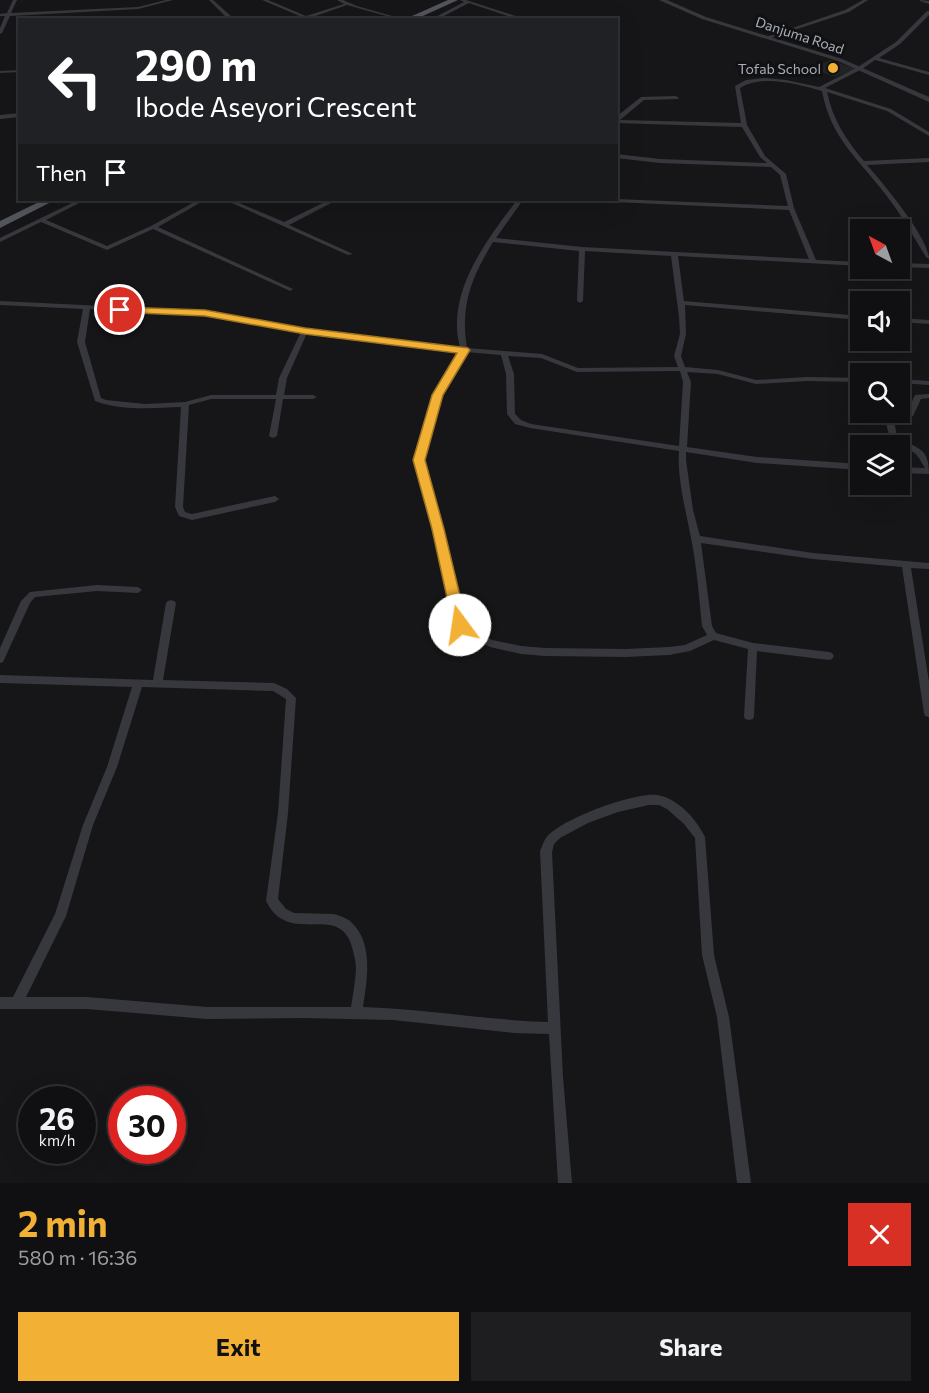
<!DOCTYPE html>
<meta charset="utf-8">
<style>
:root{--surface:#101012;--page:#1e1e20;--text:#f1f3f6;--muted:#9c9d9f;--line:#303032;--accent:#f2b134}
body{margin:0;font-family:Commissioner,sans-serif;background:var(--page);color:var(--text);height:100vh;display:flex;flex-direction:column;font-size:22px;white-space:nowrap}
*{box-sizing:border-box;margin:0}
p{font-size:20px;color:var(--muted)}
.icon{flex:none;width:33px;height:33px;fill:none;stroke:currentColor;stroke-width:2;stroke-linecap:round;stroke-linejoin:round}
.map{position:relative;height:1183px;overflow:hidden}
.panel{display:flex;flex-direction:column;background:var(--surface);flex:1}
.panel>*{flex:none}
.guide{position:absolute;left:18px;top:18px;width:600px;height:183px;border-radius:0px;box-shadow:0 6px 24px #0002,0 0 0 2px var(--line);background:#202124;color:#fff;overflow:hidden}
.needle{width:39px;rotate:319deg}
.controls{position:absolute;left:850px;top:219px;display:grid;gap:12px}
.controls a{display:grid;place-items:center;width:60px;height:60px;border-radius:0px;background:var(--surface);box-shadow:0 6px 24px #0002,0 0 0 2px var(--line);font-size:30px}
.speed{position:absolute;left:18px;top:1086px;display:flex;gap:12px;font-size:30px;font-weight:700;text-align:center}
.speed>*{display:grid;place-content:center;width:78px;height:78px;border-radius:50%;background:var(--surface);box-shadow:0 6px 24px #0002,0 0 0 2px var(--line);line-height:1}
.speed small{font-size:15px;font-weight:400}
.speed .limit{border:9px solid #d22;background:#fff;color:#111}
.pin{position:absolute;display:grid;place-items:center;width:51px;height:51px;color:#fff;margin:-26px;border:3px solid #fff;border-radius:50%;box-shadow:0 2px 6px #0007}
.me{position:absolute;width:66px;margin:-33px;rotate:346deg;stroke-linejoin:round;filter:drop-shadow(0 0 4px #0008)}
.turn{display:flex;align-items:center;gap:21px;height:126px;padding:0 18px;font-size:27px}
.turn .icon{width:78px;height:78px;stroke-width:2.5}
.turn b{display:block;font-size:42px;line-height:51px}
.then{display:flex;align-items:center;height:57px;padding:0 18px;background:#0003;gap:12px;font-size:22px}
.round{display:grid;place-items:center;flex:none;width:63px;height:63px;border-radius:0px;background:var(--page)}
.summary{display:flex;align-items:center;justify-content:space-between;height:102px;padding:0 18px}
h1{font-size:36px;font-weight:700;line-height:45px;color:var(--accent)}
.primary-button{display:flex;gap:12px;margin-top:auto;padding:12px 18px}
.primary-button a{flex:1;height:69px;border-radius:0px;background:var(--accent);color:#111;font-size:24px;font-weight:700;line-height:69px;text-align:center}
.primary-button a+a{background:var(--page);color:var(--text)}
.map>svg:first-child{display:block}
.built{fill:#222225}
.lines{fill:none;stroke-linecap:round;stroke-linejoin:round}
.minor{fill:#37383d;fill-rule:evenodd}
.tertiary{fill:#37383d;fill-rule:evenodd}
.primary{fill:#53555c;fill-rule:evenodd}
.route{fill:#f2b134;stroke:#9d7322;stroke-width:1.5}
.poi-dot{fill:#f2b134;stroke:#111113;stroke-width:2}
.labels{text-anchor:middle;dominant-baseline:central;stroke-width:6;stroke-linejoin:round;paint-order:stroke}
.far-street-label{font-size:14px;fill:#a8adb8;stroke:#111113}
.far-poi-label{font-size:14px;fill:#a8adb8;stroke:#111113;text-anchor:end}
</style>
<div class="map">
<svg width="929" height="1183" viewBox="0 0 929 1183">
<rect width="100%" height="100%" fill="#161618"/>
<path class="built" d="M831,60L856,69L835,77L809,68Z"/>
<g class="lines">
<path class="minor" d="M13,0H17L11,13L138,7L166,0H173L138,9L10,16L2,33L0,34V28L5,16H0V14L7,13Z
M209,0H213L232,17L238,20L228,19Z
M262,0H268L306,16L344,4L337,0H343L357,6L399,18L397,19L347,5L304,20H296L302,17Z
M460,0H466L528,20H520L469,3L436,20H430L464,2Z
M863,0H868L849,12L770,38L766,37L845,10Z
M920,0L929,1V4L920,1Z
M927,11H929V15L900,44L879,58L929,72V75L875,60L862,69L825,88L891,109L929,132V136L887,111L827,92C833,120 846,140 864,161L929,158V162L867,165C882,182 929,238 929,259L926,257C913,236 901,214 886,195C858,158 831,139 822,91C797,84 763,74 740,88L747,125L765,156L786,174L794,208L816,260L861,262V266L678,256L684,301L861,316V320L685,305L686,334L681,356L685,367L718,370L756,380L807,377L861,378V382L807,381L756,384L718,374L687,372L691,382L687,447L757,457L861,464V470L757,463L686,452V460L693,510L700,536L813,553L929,563V569L911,568L929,682V717L925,716L924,713L902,567L813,559L701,543L712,626L716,633L753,643L829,652L832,653L834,656L832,659L829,660L757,651L754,716L753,719L749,720L745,719L744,716L748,649L714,640L690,651L669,655L625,657L545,656L521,654L490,647L457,628L434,529L415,461L433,395L459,352L423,349L307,333L287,378L284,395H313L317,397L313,399H283L277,436L273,438L269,436L276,399H211L189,405L183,507L185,512L192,514L275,496L279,499L275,502L192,520L179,516L175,507L181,407C155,408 120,411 95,401L77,342L83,309L0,305V301L205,311L305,329L423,345L460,348C459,342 457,335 457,329C455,280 490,236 517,200H523L496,238L582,247L809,259L789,210L592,201L591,200L616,199L788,206L780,175L771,167L660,163L616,158V154L660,159L767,163L760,157L742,127L616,123V117L641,97L676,96L679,98L678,99L644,100L620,120L741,123L735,86L746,80L765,78L786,80L819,87L858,67L896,42ZM493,242L579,251L577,301L580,303L583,301L585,251L671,256L679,317L680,334L674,356L678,367L578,368L542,354L467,348C460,306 471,278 493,242ZM90,309L205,315L301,332L279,378L276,395H211L185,402L145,404L106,400L101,398L85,342ZM466,352L501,355L506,374L507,414L515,424L530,428L679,451C677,480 686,510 691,538C697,567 699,597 702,626L707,635L685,645L669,647L625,649L545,648L521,646L492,640L464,623L442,529L423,461L441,395ZM508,356L541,358L577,372L680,371L683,382L679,446L531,424L521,420L515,414L514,374Z
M20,70V72L0,73V71Z
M20,113V117L0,119V115Z
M78,200H85L46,220L107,246L151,226L198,200H204L203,201L158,227L293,289L290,291L288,290L153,229L107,250L41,222L0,242V238Z
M225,200H232L284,222L329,200H336L335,201L289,225L353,254L348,255Z
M900,263L929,264V268L900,267Z
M900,318L929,320V324L900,322Z
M900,379L929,381V385L900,383Z
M929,394V398L921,399L913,416L896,419L894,421L897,436C916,450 929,445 929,474L900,473V467L925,468C921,462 919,456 913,452C896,439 889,447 886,420L891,415L907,412L915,395Z
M97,585L138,587L142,590L138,593L97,591L35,597L30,603L3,662L0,663V648L21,601L30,592Z
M171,600L174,601L176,603L163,680L274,683L287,689L296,698L288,813L278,899L286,909L294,913L334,914C340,916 347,918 351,922C374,943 367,980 363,1007C425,1009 486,1020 548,1022L540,851C542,847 543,842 546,838C560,819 635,792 657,795C678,798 697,820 705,837L714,955L729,1017L751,1183H737L717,1017L702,955L695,838L684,824L667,809L659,805H649L618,812L588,823L560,838L554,844L552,852L563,1077L572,1183H558L549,1034L514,1033L393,1020L304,1018L207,1019L87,1009H0V997H13L55,914L83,825L107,767L132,687L0,683V675L153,680L166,603L168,601ZM142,687L273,691L286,699L278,813L266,901C289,948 339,901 352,947C354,955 356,962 356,970C355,982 353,995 351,1007H207L87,997H26L66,916L93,825L117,767Z"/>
<path class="tertiary" d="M659,0H667L706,17L842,59L929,97V102L838,61L702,19Z"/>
<path class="primary" d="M448,0H458L414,20H403Z
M43,200H55L0,228V221Z"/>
</g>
<path class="route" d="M120,307L205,310L305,328L468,348L470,350L443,395L425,460L444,529L467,625L465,629H455L453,625L432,529L413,460L432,395L457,353L305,334L205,316L116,312V308Z"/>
<circle class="poi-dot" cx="833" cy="68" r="6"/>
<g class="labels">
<g class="far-street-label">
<text transform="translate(800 35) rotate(18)">Danjuma Road</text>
</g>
<g class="far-poi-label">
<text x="821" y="68">Tofab School</text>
</g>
</g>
</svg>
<div class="controls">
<a><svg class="needle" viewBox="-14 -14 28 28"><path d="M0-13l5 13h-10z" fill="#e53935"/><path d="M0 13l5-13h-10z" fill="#9c9d9f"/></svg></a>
<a><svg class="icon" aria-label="sound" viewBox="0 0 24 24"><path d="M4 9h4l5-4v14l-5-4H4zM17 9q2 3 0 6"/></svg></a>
<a><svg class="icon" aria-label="search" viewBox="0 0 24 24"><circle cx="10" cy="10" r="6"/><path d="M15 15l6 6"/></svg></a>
<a><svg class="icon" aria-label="layers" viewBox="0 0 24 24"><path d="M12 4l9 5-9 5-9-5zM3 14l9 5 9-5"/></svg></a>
</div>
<div class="speed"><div>26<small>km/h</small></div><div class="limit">30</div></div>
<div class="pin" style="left:120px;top:310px;background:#d93025"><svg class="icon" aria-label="arrive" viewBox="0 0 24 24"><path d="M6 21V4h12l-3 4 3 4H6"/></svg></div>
<svg class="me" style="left:460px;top:625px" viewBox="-20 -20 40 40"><circle r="19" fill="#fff"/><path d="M0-13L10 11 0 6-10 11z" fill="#f2b134"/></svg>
<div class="guide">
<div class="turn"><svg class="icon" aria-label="left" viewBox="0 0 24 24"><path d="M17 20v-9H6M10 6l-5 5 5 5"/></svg><div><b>290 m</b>Ibode Aseyori Crescent</div></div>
<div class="then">Then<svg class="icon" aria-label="arrive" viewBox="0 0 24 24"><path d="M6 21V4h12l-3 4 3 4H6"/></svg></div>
</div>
</div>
<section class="panel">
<div class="summary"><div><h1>2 min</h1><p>580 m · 16:36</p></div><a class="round" style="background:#d93025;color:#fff"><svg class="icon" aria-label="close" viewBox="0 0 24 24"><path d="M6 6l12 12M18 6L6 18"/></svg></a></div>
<div class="primary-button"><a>Exit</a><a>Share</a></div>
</section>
